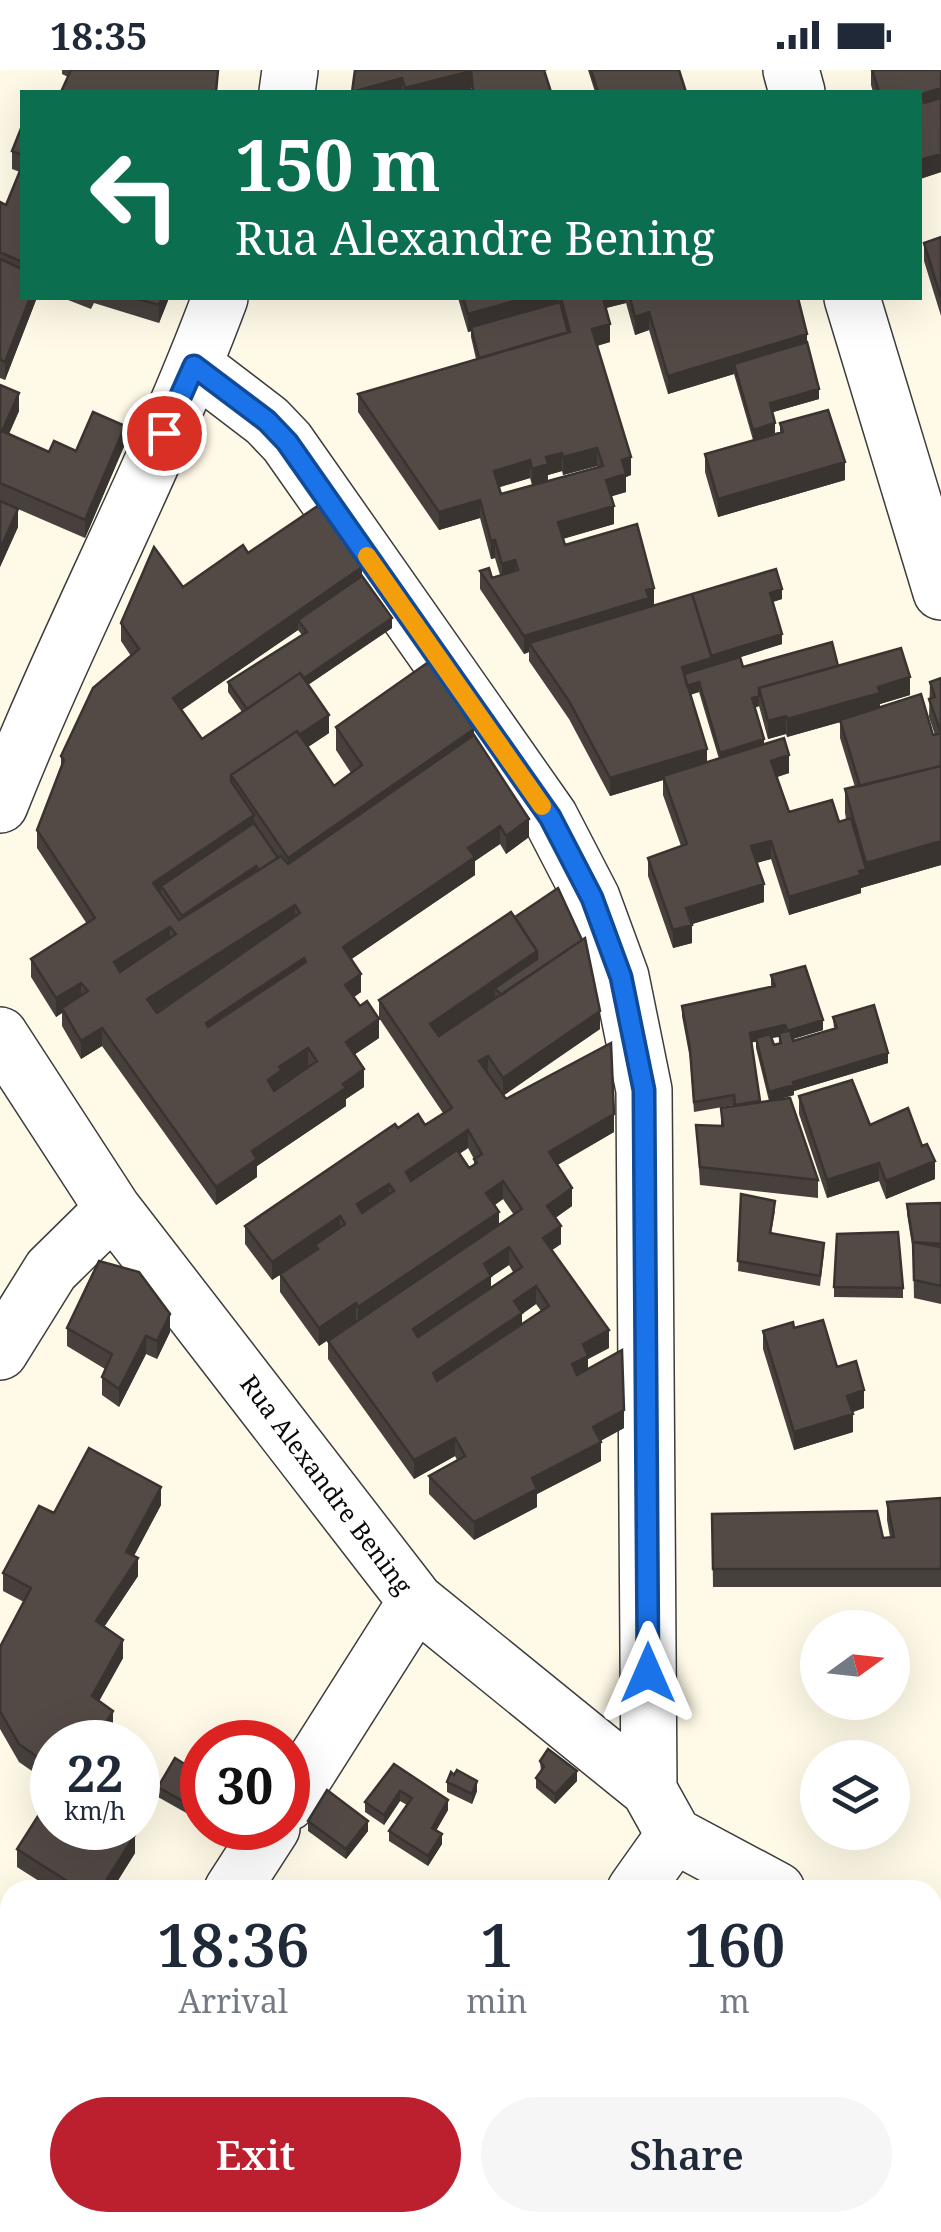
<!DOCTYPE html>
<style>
:root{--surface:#fff;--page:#f6f6f7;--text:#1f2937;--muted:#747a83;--accent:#bc202f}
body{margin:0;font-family:"Noto Serif",serif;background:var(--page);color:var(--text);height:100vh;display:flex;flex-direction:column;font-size:38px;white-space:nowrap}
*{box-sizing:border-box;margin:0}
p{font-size:32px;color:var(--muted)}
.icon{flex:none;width:55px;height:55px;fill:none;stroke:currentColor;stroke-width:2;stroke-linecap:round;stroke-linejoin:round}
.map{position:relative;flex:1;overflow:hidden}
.side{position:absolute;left:0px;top:1810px;width:942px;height:352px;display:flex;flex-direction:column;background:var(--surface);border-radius:30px 30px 0 0;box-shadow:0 10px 40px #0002}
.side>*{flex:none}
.guide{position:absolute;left:20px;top:20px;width:902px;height:210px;border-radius:0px;box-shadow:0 10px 40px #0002;background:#0b6e4f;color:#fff;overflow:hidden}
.needle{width:65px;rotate:75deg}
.controls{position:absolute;left:800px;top:1540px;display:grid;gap:20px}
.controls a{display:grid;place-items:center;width:110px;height:110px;border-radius:50%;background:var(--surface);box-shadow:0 10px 40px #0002;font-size:50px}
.speed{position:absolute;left:30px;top:1650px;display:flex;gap:20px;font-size:50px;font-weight:700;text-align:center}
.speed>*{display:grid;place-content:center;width:130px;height:130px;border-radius:50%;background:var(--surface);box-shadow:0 10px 40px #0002;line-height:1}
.speed small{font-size:25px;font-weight:400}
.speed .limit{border:15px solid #d22;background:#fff;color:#111}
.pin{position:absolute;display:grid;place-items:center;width:85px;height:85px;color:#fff;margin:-42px;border:5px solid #fff;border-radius:50%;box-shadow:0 2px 10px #0007}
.me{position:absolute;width:110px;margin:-55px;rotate:0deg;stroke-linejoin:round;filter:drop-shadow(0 0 8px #0008)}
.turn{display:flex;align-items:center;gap:35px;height:210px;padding:0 50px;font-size:45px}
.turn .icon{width:130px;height:130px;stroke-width:2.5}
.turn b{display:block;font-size:70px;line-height:85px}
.eta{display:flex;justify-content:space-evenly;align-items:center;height:170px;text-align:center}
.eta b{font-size:60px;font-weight:600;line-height:70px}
.primary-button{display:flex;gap:20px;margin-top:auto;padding:20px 50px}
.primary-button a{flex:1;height:115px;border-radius:60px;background:var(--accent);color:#fff;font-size:40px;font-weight:600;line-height:115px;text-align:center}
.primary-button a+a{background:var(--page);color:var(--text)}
.status{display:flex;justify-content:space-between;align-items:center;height:70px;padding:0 50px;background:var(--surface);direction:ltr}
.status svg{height:28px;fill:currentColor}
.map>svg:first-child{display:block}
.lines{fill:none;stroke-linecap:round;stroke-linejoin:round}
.street-casing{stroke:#3d3d3d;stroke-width:58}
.street{stroke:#fff;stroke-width:55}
.wall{fill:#47403c;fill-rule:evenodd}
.shaded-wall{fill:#3a3431}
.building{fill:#534a46;stroke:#3a3431;stroke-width:2.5;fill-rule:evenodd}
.route-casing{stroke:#114b97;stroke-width:25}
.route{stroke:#1a73e8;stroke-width:18}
.slow{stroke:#f59e0b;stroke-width:18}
.labels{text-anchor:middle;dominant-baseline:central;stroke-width:10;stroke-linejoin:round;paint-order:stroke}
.street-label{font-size:25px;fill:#0a0a0a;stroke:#fff}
</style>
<div class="status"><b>18:35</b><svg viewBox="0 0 49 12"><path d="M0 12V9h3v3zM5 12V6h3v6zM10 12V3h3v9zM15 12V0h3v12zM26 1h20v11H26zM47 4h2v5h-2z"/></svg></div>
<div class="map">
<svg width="941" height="2162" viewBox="0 0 941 2162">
<rect width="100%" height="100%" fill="#fff9e7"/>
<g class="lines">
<defs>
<path id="street" d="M791,0L797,22
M287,22L290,0
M852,228L941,522
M195,296L267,351L287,372L550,747L592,828L621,907L644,1020L649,1720
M0,735C68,563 156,400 220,228
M0,965L113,1139L416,1531L649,1720L674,1765L777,1820
M0,1282L51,1200L113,1139
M288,1733L416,1531
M232,1820L272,1758
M635,1820L674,1765
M932,1875L941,1877
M0,2136L10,2134
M416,2162L421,2152"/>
</defs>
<use href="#street" class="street-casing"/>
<use href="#street" class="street"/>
</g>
<path class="wall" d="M62,0H218L68,7L62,4Z
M355,0H548L458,22H352Z
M588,0H679L686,22H595Z
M871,0H941V102L920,109V22H873L871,15Z
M22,56V228H36V230L5,310L0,308V132L6,135L20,102L12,99V81Z
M941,167V246L924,191V173Z
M63,228H169L159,253L94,233L91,239Z
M458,228H798L819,329L773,342L775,363L753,370L734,304L668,324L649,260L635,265L626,233L606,238L610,272L597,276L631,405L626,407V422L612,426L614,454L563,469L565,475L654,535L782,529L772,532L782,574L712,596H838L910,625L880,634V637L933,665H935L929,647L930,612L941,608V795L861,818V823L789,845L771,789L757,793L764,832L692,854V873L673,878L648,806V788L681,776L663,725V710L610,726L569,649L529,591V582L524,584L480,519V501L492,508L500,505L495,488L491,489L480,448L439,460L358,342V324L476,289L471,267V261L468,262ZM597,396V397L548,411V405L562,401L563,405ZM530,408L532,415L501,424L499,417ZM699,622L719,689L707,693L690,625ZM759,636L768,669L786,664L787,667L840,652V668L855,717L845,719V743L846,749L839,752L789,742L777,707L789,703L764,674L755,638Z
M0,315L19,341L9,364L49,382L76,381L125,374L85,468L18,439V457L0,497Z
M780,353L845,410L718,447L705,402V384L780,362Z
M248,483L362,506L392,558L308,615L329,663L308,677L334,716L351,703L336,680V657L474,665L529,767L506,784L500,774L475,791V805L351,889L361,922L353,927L379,968L354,985L364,1017L346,1029V1036L257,1096V1107L216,1135L102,976L81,989L62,956V943L56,947L31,907V889L87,854L37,778V760L61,698V686L131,586L121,571V553ZM298,560L302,565L228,612V622L242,642L202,669L181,640Z
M511,842L600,959L503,1025L506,1029L614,1062L557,1095L572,1136L555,1148L561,1174L552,1180L609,1278L588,1289V1299L624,1358L600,1371L601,1391L537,1424V1437L474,1470L429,1424V1406L457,1390L455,1386L414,1409L328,1289V1271L356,1251L319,1276L280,1222V1205L272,1210L245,1174V1156L398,1058L425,1055L443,1043L379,948V930ZM468,1078L474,1089V1095L469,1098L459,1084ZM503,1129L514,1145L499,1155L495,1135ZM509,1195L513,1202L491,1217V1207ZM536,1234L541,1241L522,1254V1244Z
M771,905L823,960L792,969L793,971L834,959L833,947L888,993L794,1021V1025L774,1030L818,1110V1128L700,1115L696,1055L721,1056V1038L734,1035L694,1042L690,989L682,946V936L771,917ZM779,967V974L774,975L772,968ZM756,971V978L769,1031L760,1032L751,972Z
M799,1026L870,1055L935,1109L886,1129L879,1111L827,1128L799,1044Z
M741,1124L775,1141L771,1164L824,1183L820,1216L738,1201Z
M941,1133V1234L914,1228L913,1181L907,1144V1134Z
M834,1217L903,1218V1228L834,1227Z
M67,1258L170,1262L157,1289L146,1284L119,1337L102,1325V1307L105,1299L67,1276Z
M794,1258L837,1297L864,1338L853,1342V1362L794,1380L763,1279V1261Z
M941,1428V1517H713L712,1444L883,1468L890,1467L887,1450V1432Z
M161,1435L134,1486L138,1506L104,1557L123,1588L99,1631L113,1659L105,1672H52V1715L19,1692L0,1659V1577L24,1532L3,1521V1503L54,1443Z
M540,1691L577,1711L555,1734L536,1718V1708L541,1702Z
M394,1694L448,1740L436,1760L442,1774L428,1796L389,1771V1761L407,1735L400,1731L384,1755L365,1742V1732Z
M202,1705L197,1749L158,1727V1717Z
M447,1712L477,1721L472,1734L447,1722Z
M308,1751L368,1761L346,1789L308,1761Z
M17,1779L135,1783L112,1820H53L17,1797Z
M82,2152H243L238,2162H82Z"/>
<path class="shaded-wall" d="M471,1V19L458,22H405V18Z
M402,8V22H352Z
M941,18V36L922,42V24Z
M941,84V102L920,109V90Z
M30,228H36V230L5,310V292Z
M162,228H169L159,253V235Z
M525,228H558V236L468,262V244Z
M602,228H626V233L602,239Z
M649,242V260L635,265V247Z
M610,254V272L592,277V259Z
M807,264V282L734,294V304L668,324V306Z
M819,319V329L770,343V333Z
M19,323V341L2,379V361Z
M775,353V363L753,370V360Z
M125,356V374L85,468V450Z
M597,378V396L563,405V387Z
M562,383V401L548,405V413L532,417V399L546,387Z
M631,387V405L626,407V422L606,428V410L622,390Z
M530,390V408L494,419V401Z
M845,392V410L718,447V429Z
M480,430V448L439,460V442Z
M614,436V454L558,470V452Z
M18,439V457L0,497V479Z
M495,470V488L491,489V471Z
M515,490V508L502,512V494Z
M362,497V516L298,550V560L173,646V628Z
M654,518V536L529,573V582L524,584V566Z
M782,519V529L770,533V523Z
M392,548V558L250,654V644Z
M782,564V574L712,596L685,614L682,597Z
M910,607V625L880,634V641L787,667V649L878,617Z
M699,612V622L686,626V616Z
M759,626V636L752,638V628Z
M329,645V663L242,721L234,709Z
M786,646V664L768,669V651Z
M474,659V683L288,812V788Z
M764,669V679L720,693V683Z
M707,679V697L610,726V708Z
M789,685V703L771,709V691Z
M254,745V763L161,816V826L153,813Z
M529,749V767L506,784V766Z
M500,756V774L475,791V805L343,895V877L468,778Z
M771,771V789L751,794V776Z
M941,771V795L861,818V823L789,845V827L866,799V793Z
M256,796V806L182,856V846Z
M764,814V832L686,856V838Z
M295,835V853L147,947V929Z
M692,855V873L673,878V860Z
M170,857V875L114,910V892Z
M537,881V899L495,918V928L430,972V954Z
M304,888V906L206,972V953Z
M361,904V922L345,934V915Z
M81,913V931L62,938V943L56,947V928Z
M600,941V959L503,1026V1008Z
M379,949V968L346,990V972Z
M823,950V960L790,970V960Z
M785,955V965L750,973V963Z
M102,958V976L81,989V971Z
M308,978V997L282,1013V1019L268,1029V1010L279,997Z
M888,983V993L794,1021V1025L769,1032V1022L793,1012Z
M488,986V1004L479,991Z
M364,999V1017L346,1029V1036L257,1096V1107L216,1135V1117L252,1081Z
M614,1044V1062L549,1100V1082Z
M468,1060V1078L406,1120V1102Z
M935,1091V1109L886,1129V1111Z
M879,1093V1111L827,1128V1110Z
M503,1111V1129L486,1141V1123Z
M389,1114V1132L357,1152V1134Z
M572,1118V1136L547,1154V1136Z
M499,1142V1160L358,1255V1237Z
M340,1146V1164L315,1175V1181L272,1210V1192Z
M561,1156V1174L543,1186V1168Z
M509,1177V1195L491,1207V1224L413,1277V1259L484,1194Z
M536,1216V1234L522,1244V1261L433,1321V1303L514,1231Z
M356,1233V1251L319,1276V1258Z
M170,1244V1262L157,1289V1271Z
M609,1260V1278L588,1289V1304L572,1312V1294L583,1274Z
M146,1266V1284L119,1337V1319Z
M864,1320V1338L847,1344V1326Z
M624,1340V1358L593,1375V1357Z
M853,1344V1362L794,1380V1362Z
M455,1368V1386L414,1409V1390Z
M601,1372V1391L537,1424V1437L474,1470V1452L532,1408Z
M161,1417V1435L126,1500V1482Z
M138,1488V1506L96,1569V1551Z
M123,1570V1588L92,1644V1626Z
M113,1641V1659L105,1672H94Z
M577,1701V1711L555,1734V1724Z
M477,1711V1721L472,1734V1724Z
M400,1721V1731L384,1755V1745Z
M202,1730V1739L197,1749V1739Z
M448,1730V1740L432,1768V1758Z
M368,1751V1761L346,1789V1779Z
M442,1764V1774L428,1796V1786Z
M135,1765V1783L112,1820H100Z
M234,2152H243L238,2162H229Z
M360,2152H372L365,2162H353Z"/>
<path class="building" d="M71,0H218L216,22H61Z
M355,0H544L551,22H461L473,19L471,1L405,18L402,8L352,22Z
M591,0H679L686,22H598Z
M872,0H941V18L922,24L924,33L941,28V84L920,90V22H879Z
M22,56V85L12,81Z
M22,96V192L0,182V132L6,135Z
M941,167V228L924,173Z
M0,189L22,199V228H30L5,292L0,289Z
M135,228H162L159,235Z
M463,228H525L468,244Z
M561,228H603L610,254L592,259L631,387L622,390L626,404L606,410L614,436L558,452L565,475L637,454L654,518L646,520L649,528L524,566L480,501L489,498L492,508L518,500L515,490L502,494L495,470L491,471L480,430L439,442L358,324L570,262ZM597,378L603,396L501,424L494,401L530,390L532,399L548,394L546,387L562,383L563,387Z
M630,228H798L807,264L668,306L649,242L635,247Z
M560,232L568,262L479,288L471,257Z
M807,272L819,319L770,333L775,353L753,360L734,294Z
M0,315L19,323L2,361L49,382L54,371L76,381L93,342L125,356L85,450L0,413Z
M828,340L845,392L718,429L705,384L783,362L780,353Z
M0,431L18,439L0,479Z
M319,435L362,497L173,628L202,669L300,603L329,645L299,665L297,661L231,705V711L254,745L153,813L179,850L281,786L288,794L474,665L529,749L506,766L500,756L468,778L475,787L343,877L361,904L345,915L360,936L367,931L379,949L346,972L364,999L343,1014L346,1018L252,1081L257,1089L216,1117L102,958L81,971L62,938L88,921L81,913L56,928L31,889L95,848L37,760L64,690L61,686L93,618L139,579L121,553L154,477L183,517L243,475L248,483ZM295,835L300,843L157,943L147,929ZM170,857L176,864L120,902L114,892ZM304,888L306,892L208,957L206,953ZM308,978L317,991L274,1021L268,1010L282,1000L279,997Z
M776,499L782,519L770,523L782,564L711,586L692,524Z
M362,506L392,548L304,608L300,603L247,639L228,612L307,562L298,550Z
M692,524L712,588L682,597L707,679L610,708L569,631L529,573Z
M832,572L838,596L759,618V626L752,628L764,669L720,683L699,612L687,616L684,604L740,587L743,597Z
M901,578L910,607L878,617L880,623L787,649L786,646L768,651L759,618Z
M430,591L474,659L288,788L231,705L297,661L334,716L362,695L336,657Z
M941,608V696L860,716L840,650L921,624L933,665L941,663L929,629L935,627L930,612Z
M784,668L789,685L771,691L789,742L832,730L839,752L851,748L866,799L859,801L861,805L789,827L771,771L751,776L764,814L686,838L692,855L673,860L648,788L687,774L663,706Z
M941,696V771L866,793L845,719Z
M254,753L278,788L259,800L256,796L182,846L161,816Z
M558,818L582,870L501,925L495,918L537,889V881L515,847Z
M511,842L537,881L430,954L439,966L585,868L600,941L503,1008L488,986L479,991L506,1029L611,973L614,1044L549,1082L572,1118L547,1136L561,1156L543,1168L609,1260L583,1274L588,1286L572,1294L577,1305L622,1280L624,1340L593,1357L601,1372L532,1408L537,1419L474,1452L429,1406L465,1386L455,1368L414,1390L328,1271L522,1139L503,1111L486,1123L499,1142L358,1237L356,1233L319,1258L280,1204L318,1179L315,1175L345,1154L340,1146L272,1192L245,1156L395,1054L398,1058L418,1044L425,1055L452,1038L379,930ZM468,1060L482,1084L474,1089L477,1093L469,1098L457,1080L411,1111L406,1102ZM389,1114L394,1121L362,1143L357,1134ZM509,1177L522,1197L418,1267L413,1259L491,1206L484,1194ZM536,1216L549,1236L437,1311L433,1303L522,1243L514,1231Z
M805,896L823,950L790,960L793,971L837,958L833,947L874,935L888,983L793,1012L794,1015L769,1022L756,968L770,964L774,975L781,973L779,963L788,961L785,955L750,963L760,1031L735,1035L734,1025L694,1032L690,979L682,936L775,916L771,905Z
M852,1010L870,1055L908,1038L922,1076L927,1074L935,1091L886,1111L879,1093L827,1110L799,1026Z
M790,1028L818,1110L700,1097L696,1055L723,1056L721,1038Z
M741,1124L775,1131L770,1163L824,1173L820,1206L738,1191Z
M941,1133V1174L913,1172L907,1134Z
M898,1162L903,1218L834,1217L837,1164Z
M913,1172L941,1177V1216L914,1210Z
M99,1191L139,1202L170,1244L157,1271L146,1266L119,1319L102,1307L112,1284L67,1258Z
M823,1250L837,1297L856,1291L864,1320L847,1326L853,1344L794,1362L763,1261L793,1252L794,1258Z
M89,1378L161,1417L126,1482L138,1488L96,1551L123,1570L92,1626L113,1641L94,1672H52V1697L19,1674L0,1641V1577L31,1518L3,1503L39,1436L54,1443Z
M941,1428V1499H713L712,1444L877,1441L883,1468L894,1467L887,1432Z
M548,1679L577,1701L555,1724L536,1708L544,1697L540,1691Z
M175,1688L202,1705V1730L197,1739L158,1717Z
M394,1694L448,1730L432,1758L442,1764L428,1786L389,1761L412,1728L400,1721L384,1745L365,1732Z
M457,1700L477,1711L472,1724L447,1712L451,1702L454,1705Z
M327,1720L368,1751L346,1779L308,1751Z
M52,1724V1758H123L135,1765L100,1820H81L17,1779Z
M99,2152H234L229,2162H117Z
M296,2152H360L353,2162H290Z
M550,2152H607L613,2162H535Z"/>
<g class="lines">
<defs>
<path id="route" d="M164,363L194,296L267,351L287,372L550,747L592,828L621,907L644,1020L648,1603"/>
</defs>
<use href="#route" class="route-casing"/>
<use href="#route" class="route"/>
<path class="slow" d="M367,486L542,736"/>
</g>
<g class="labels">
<g class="street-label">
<text transform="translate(327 1414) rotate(53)">Rua Alexandre Bening</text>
</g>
</g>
</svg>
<div class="controls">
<a><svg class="needle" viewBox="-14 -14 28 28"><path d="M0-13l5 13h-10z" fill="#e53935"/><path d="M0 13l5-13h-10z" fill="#747a83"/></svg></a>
<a><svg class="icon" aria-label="layers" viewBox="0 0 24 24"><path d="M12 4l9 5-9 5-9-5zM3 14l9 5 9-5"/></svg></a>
</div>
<div class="speed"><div>22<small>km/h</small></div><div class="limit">30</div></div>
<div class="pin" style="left:164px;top:363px;background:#d93025"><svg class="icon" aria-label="arrive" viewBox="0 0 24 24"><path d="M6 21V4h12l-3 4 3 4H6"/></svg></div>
<svg class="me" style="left:648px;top:1603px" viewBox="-20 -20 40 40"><path d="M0-17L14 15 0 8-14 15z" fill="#1a73e8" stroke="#fff" stroke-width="4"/></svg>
<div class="guide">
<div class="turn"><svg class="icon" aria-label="left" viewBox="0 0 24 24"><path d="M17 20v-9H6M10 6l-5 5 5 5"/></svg><div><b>150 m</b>Rua Alexandre Bening</div></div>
</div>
<section class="side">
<div class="eta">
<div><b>18:36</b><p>Arrival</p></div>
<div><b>1</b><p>min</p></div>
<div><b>160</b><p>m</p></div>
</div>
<div class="primary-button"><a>Exit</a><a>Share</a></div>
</section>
</div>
